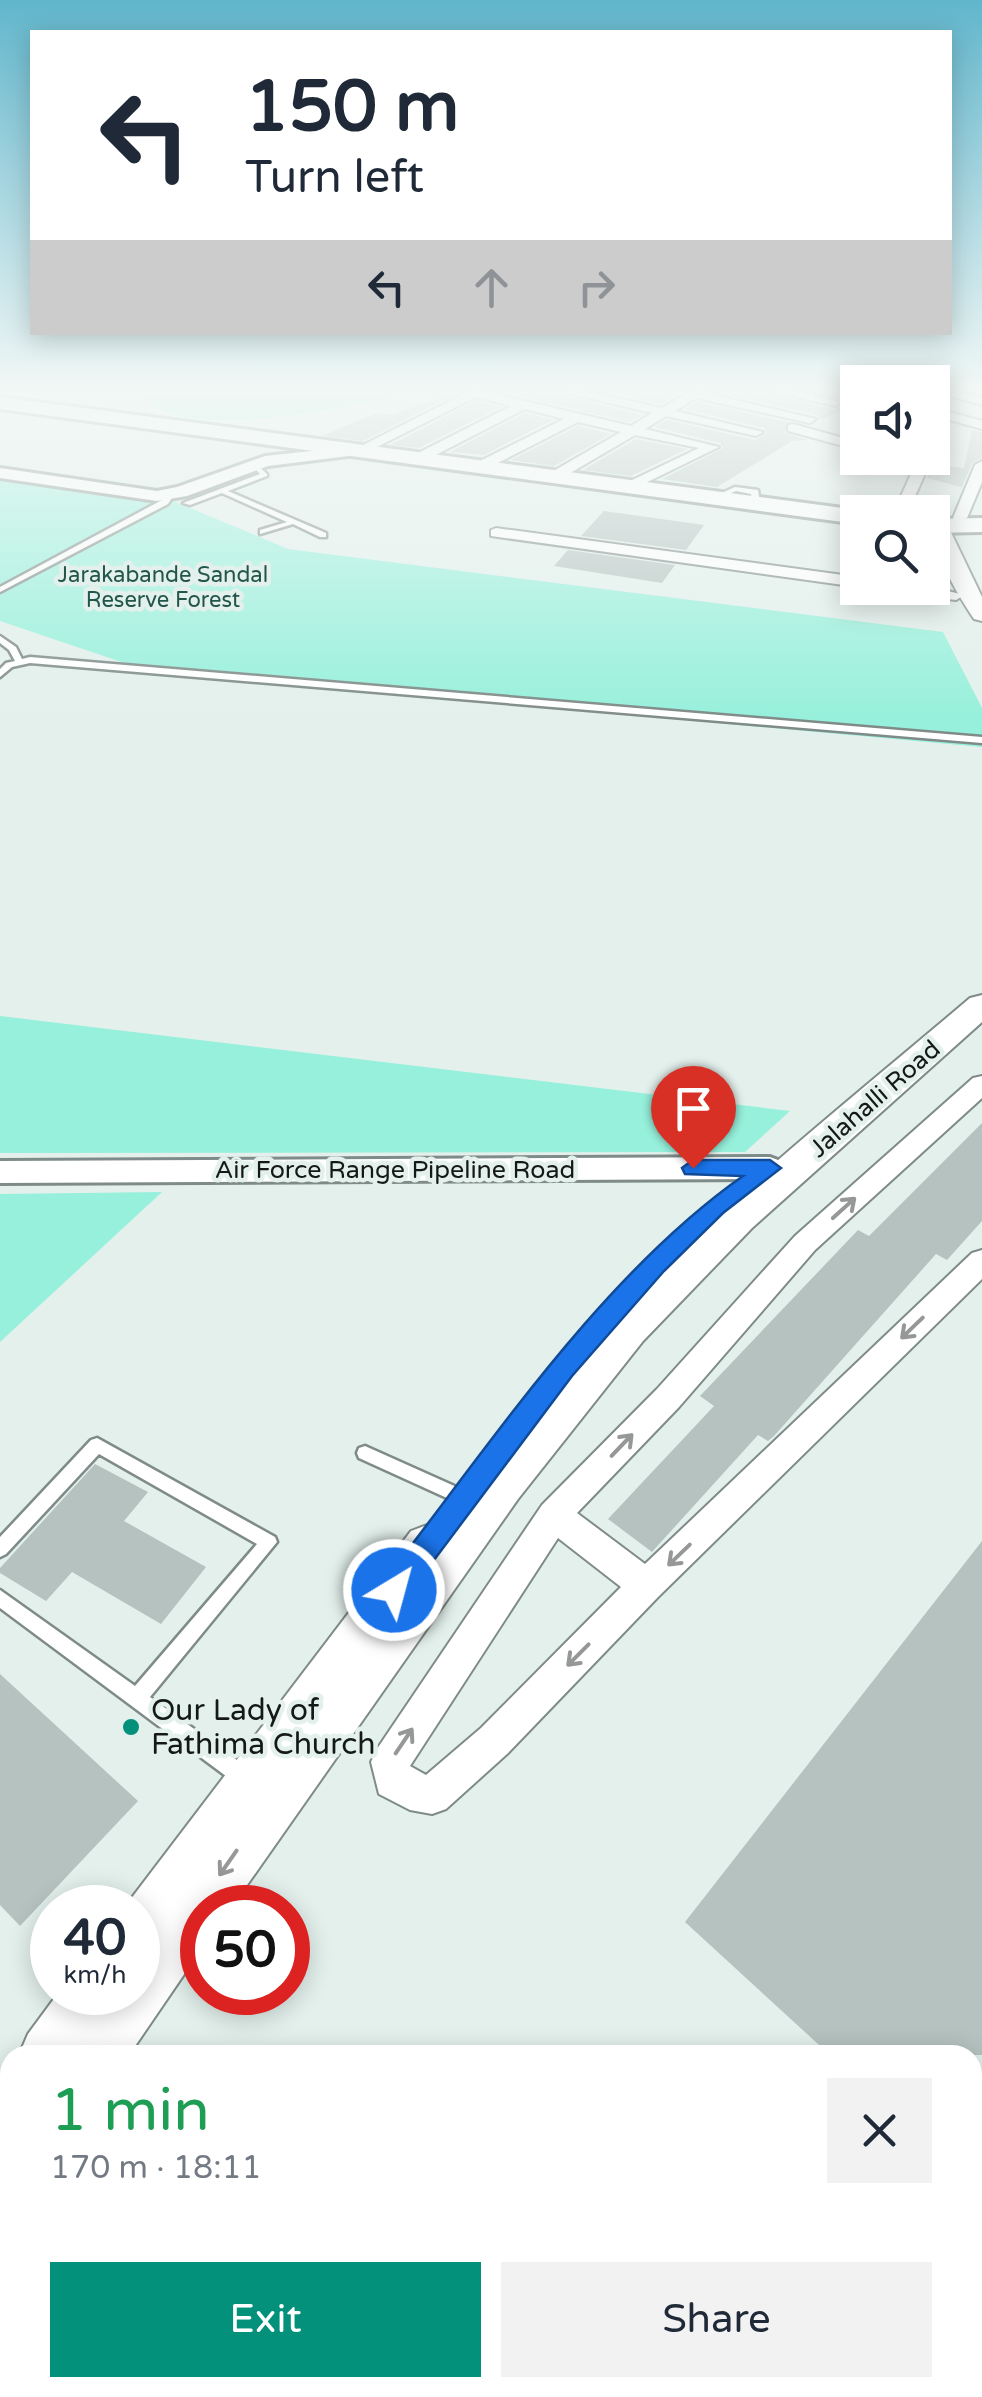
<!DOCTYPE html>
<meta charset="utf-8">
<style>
:root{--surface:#fff;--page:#f2f2f3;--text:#1f2937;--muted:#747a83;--accent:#03917c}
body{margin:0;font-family:"Varela Round",sans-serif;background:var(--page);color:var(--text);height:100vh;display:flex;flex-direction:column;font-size:38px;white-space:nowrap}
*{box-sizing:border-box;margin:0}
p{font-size:32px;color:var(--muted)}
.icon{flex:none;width:55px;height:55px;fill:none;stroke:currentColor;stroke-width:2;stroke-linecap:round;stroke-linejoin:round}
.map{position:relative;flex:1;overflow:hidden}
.sheet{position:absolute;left:0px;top:2045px;width:982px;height:352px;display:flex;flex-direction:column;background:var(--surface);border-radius:30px 30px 0 0;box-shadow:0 5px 25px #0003}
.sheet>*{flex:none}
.hud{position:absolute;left:30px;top:30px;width:922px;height:305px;border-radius:0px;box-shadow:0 5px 25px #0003;background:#fff;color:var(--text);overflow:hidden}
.buttons{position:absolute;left:840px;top:365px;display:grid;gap:20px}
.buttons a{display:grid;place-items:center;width:110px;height:110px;border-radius:0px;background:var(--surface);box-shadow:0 5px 25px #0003;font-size:50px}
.speed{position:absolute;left:30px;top:1885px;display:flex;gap:20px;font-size:50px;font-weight:700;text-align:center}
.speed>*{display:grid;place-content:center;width:130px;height:130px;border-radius:50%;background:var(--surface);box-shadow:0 5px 25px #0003;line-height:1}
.speed small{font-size:25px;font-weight:400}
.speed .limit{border:15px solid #d22;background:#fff;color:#111}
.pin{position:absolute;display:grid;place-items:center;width:85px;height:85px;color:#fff;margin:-102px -42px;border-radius:50% 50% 50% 0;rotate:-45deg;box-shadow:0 0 10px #0007}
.pin .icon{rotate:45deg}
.me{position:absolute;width:110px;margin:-55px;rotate:37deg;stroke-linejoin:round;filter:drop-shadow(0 0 8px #0008)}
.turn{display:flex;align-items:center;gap:35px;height:210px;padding:0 50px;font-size:45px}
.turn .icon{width:130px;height:130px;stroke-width:2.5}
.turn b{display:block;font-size:70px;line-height:85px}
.lanes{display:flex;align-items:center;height:95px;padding:0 50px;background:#0003;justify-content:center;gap:50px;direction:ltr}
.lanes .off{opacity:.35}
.round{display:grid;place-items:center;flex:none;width:105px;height:105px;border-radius:0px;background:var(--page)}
.overview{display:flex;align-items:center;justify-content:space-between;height:170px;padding:0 50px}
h1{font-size:60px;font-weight:600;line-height:75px;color:#1e9e55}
.button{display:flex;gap:20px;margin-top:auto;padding:20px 50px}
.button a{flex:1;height:115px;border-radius:0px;background:var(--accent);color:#fff;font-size:40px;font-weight:600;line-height:115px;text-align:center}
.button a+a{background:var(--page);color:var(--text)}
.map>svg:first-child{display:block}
.green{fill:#96f0db}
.building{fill:#b5c2bf}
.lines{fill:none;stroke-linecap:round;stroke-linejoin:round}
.service-casing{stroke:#7f8b88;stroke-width:5}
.minor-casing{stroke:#7f8b88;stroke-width:4}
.tertiary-casing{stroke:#7f8b88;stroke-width:6}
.secondary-casing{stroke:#7f8b88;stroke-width:4}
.primary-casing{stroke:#7f8b88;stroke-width:6}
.service{fill:#fff;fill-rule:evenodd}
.minor{fill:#fff;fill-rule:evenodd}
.tertiary{fill:#fff;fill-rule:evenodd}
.secondary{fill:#fff;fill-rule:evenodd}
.primary{fill:#fff;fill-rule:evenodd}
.oneway{stroke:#959897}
.route{fill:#1a73e8;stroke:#114b97;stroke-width:2.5}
.poi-dot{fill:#03917c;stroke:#e3f0ec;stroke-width:4}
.labels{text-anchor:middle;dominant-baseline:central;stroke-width:9;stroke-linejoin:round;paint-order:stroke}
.far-park-label{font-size:22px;fill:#22564b;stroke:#e3f0ec}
.street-label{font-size:25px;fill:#141917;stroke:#e3f0ec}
.near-poi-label{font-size:30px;fill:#141917;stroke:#e3f0ec;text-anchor:start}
</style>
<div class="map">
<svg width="982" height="2397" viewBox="0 0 982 2397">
<rect width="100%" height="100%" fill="#e3f0ec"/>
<path class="green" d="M130,386H440C382,402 222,435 168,412C155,407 140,396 130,386Z
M0,478L176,502L288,549L943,632L982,708V747L148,671L0,621Z
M0,1016L790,1111L745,1152L0,1153Z
M162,1192L0,1342V1194Z
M64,2388H543L547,2397H57Z"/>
<path class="building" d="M477,386L527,394L537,389L642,415L630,422Z
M588,386H692L661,404L585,387Z
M718,386H745L834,410L844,400L789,386H833L839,393L858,398V403L820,420L817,415L714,391Z
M468,388L363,441L322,436L379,412L390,415Z
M476,401L500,407L419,448L390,445Z
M697,402L787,422L785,433L807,440L792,441L717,487L662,479L723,448L720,443L655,427L667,420L755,440L767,433L764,428L685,409Z
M525,413L553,420L484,455L450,452Z
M578,426L611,434L554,466L511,460Z
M972,430L982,432V457L972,464L960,491L961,487L927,478L933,464L964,468Z
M636,439L687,449L631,476L583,470Z
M604,511L704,525L686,550L581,536Z
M568,550L675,565L662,583L554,566Z
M982,1123V1221L947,1260L936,1254L774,1436L768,1441L758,1435L652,1552L608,1519L714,1406L700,1396L858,1230L869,1236Z
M95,1464L148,1492L124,1521L206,1567L161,1624L72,1572L46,1601L0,1573V1568Z
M982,1541V2055H830L685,1922Z
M0,1674L138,1801L20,1926L0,1905Z"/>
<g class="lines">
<defs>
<path id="service" d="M255,463L267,474V476L228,491L326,533V537H320L293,524L260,534V530L287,522L222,493L190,505L183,503L260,474L252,465Z
M735,487L758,490L759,497L752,499L751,494L736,491L724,496V492Z
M168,491L175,493L168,504L0,592V587L162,500Z
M0,636L16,647L22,659L30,657L982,737V743L30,663L12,667L0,677V669L6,663L15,661L9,650L0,643Z
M97,1438L275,1537L277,1542L150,1697L252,1771L255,1778L252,1785L245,1788L238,1785L0,1608V1590L135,1686L257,1544L99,1454L6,1554L0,1557V1537L91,1440Z
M365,1446L470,1493L472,1498L470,1503L464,1505L458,1503L359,1458L357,1453L359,1448Z
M982,2375V2397H964L968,2388H972L973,2378Z"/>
<path id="minor" d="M539,386H562L662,408L699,386H714L705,393L816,419L810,423L696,398L675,411L763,432L756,436L666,416L645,429L719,447L631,490L626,489V483L699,448L635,435L560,479H550V473L621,432L578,422L486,469H476V463L564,419L525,409L424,461H414V455L511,406L476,397L363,454L351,451L474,389L631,426L652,413Z
M749,386H773L841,402L835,406Z
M838,386H858V394L840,389Z
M932,386L982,397V405L932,391Z
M932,407L982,421V429L932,415Z
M793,424L858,442V450L788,431V425Z
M890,458H932L908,512H894L914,467Z
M982,461V482L967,518L955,521L953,518L975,465Z
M496,528L858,577V587L491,536V530Z
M932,587L964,595L956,600L899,593L891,588Z
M982,1076V1098L815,1250L679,1407L577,1513L645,1564L972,1253L982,1250V1279L658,1597L507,1754L446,1809L432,1814L410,1810L379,1794L371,1762L377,1749L542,1505L657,1389L795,1236L973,1078ZM558,1538L621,1587L481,1728L426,1775L410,1766Z"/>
<path id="tertiary" d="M358,446L364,448V454L268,466L187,496L157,501L0,478V468L157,491L177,487L265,456Z
M770,1157L799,1168L804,1176L799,1184L788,1187L766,1179L0,1183V1161Z"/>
<path id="secondary" d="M932,512L941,514L944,518L982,597V621L974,619C949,581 936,556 932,512Z
M982,995V1022L752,1228L643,1341L518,1499L231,1908H202V1948L129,2055H19L28,2034L59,1992H138V1908H124L411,1531L427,1525L442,1531C506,1446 571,1361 645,1285C746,1181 861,1091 970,998Z
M10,2078V2213L0,2217V2082Z"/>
<path id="primary" d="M0,397L858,510L866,512H858V524L0,409Z
M982,518V532L932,533V519Z"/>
</defs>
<use href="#service" class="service-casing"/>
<use href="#minor" class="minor-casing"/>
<use href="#tertiary" class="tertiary-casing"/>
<use href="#secondary" class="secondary-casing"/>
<use href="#primary" class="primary-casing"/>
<use href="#service" class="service"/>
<use href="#minor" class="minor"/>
<use href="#tertiary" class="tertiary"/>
<use href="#secondary" class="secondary"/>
<use href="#primary" class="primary"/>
</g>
<defs><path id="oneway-shaft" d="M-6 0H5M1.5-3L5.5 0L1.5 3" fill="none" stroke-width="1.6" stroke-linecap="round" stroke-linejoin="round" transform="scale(2.5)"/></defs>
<g class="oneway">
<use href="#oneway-shaft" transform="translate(844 1208) rotate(-42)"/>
<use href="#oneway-shaft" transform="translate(912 1328) rotate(136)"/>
<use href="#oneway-shaft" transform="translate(622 1445) rotate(-46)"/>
<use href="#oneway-shaft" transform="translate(679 1555) rotate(136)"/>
<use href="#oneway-shaft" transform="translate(578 1655) rotate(135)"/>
<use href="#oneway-shaft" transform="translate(404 1741) rotate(-56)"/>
<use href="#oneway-shaft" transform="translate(228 1863) rotate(125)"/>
</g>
<linearGradient id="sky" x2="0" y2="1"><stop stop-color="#61b6cc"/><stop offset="0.54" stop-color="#f2f8f6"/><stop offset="1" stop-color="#f2f8f6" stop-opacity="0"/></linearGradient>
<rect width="982" height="721" fill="url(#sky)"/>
<path class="route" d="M693,1160H770L781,1168L723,1213L664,1271L572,1376L404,1600L394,1603L384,1600L379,1590L384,1581C489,1446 602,1275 743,1176L685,1174L682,1168Z"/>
<circle class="poi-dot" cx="131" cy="1727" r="10"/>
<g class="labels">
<g class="far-park-label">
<text x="163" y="575">Jarakabande Sandal<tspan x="163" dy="25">Reserve Forest</tspan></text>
</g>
<g class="street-label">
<text transform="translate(875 1099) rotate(-41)">Jalahalli Road</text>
<text x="395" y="1170">Air Force Range Pipeline Road</text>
</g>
<g class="near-poi-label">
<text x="151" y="1710">Our Lady of<tspan x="151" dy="34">Fathima Church</tspan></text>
</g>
</g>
</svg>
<div class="buttons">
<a><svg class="icon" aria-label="sound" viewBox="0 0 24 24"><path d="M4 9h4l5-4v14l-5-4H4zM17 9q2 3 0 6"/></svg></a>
<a><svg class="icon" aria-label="search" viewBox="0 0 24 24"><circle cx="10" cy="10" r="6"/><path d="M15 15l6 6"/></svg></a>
</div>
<div class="speed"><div>40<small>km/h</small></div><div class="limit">50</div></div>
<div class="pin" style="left:693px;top:1168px;background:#d93025"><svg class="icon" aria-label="arrive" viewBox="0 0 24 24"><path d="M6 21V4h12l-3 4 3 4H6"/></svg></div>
<svg class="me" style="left:394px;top:1590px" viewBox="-20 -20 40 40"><circle r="17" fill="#1a73e8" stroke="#fff" stroke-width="3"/><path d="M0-11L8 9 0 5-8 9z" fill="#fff"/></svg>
<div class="hud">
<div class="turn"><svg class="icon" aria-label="left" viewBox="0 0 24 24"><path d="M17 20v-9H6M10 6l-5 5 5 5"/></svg><div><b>150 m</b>Turn left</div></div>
<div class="lanes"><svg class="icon" aria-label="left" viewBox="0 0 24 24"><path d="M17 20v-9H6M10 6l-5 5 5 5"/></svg><svg class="icon off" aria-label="ahead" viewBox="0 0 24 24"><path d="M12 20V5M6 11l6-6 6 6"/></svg><svg class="icon off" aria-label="right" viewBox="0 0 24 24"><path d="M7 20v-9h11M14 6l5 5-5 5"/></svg></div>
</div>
<section class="sheet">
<div class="overview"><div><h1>1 min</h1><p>170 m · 18:11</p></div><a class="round"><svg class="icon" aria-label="close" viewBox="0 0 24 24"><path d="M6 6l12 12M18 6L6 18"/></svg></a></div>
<div class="button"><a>Exit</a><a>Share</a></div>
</section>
</div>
